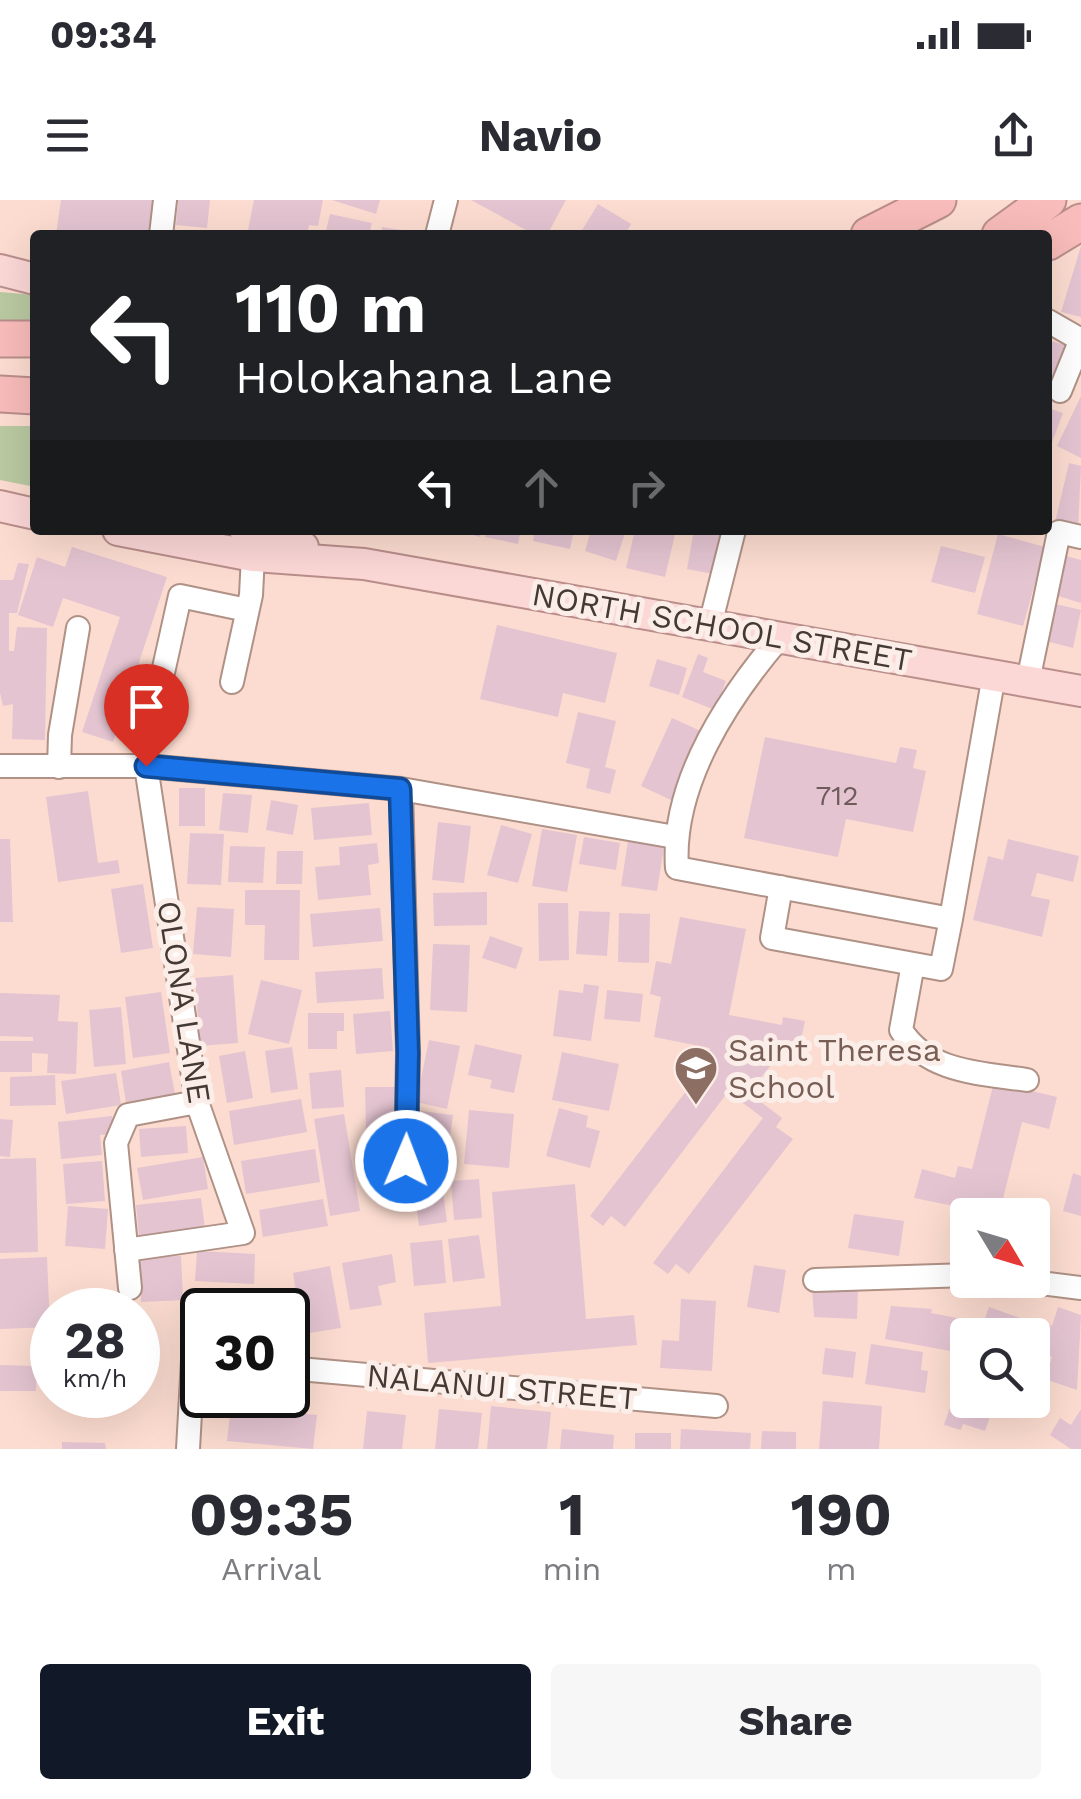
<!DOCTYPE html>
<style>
:root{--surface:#fff;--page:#f7f7f7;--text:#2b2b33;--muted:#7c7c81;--accent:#111827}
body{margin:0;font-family:"Work Sans",sans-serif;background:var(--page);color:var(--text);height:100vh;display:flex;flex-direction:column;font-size:38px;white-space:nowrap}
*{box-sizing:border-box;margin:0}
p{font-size:32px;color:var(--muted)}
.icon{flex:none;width:55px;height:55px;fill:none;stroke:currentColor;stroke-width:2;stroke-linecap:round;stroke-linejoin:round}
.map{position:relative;height:1249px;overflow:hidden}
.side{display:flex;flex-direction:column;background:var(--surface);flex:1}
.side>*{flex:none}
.banner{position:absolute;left:30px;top:30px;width:1022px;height:305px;border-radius:10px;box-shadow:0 10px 40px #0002;background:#202124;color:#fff;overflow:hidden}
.needle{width:65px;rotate:128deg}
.buttons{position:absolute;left:950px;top:998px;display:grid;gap:20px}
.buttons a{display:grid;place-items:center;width:100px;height:100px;border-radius:10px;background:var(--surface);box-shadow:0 10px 40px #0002;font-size:50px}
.speed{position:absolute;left:30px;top:1088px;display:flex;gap:20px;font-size:50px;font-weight:700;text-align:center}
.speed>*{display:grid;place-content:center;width:130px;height:130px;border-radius:50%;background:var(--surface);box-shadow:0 10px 40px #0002;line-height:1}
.speed small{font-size:25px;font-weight:400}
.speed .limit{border:5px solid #111;border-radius:15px;background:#fff;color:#111}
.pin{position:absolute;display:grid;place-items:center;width:85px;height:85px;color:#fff;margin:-102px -42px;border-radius:50% 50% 50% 0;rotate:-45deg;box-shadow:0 0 10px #0007}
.pin .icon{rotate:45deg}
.me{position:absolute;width:110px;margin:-55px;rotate:1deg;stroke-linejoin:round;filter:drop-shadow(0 0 8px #0008)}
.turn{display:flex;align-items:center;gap:35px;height:210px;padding:0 40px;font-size:45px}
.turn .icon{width:130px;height:130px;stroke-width:2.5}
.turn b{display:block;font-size:70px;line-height:85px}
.lanes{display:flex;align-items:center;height:95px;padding:0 40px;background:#0003;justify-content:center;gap:50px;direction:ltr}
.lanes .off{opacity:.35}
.eta{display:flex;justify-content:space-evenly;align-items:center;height:170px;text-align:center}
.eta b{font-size:60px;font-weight:700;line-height:70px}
.cta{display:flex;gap:20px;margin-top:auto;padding:20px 40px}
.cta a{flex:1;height:115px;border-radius:10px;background:var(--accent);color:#fff;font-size:40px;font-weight:700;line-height:115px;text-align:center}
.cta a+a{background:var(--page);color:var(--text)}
.status{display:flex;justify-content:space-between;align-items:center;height:70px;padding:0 50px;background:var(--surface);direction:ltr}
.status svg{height:28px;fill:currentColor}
header{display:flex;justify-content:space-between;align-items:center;height:130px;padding:0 40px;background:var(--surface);font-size:45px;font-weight:700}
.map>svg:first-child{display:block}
.green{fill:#b9c9a1}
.building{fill:#e4c4d1}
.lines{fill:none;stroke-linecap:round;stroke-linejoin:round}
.minor-casing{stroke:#af9186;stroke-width:26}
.major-casing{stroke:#b98e8b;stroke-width:34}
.highway-casing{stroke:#b98e8b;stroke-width:39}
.minor{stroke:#fff;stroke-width:22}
.major{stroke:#fbd7d6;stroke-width:30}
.highway{stroke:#f8bcba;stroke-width:35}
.route-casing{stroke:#114b97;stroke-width:25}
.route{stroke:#1a73e8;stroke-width:18}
.labels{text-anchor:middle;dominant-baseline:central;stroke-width:10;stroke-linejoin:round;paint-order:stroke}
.number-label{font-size:28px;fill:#6d5c5b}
.street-label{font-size:32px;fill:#453934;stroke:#fbeee9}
.education-label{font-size:32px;fill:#785e54;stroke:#fbeee9;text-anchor:start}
</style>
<div class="status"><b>09:34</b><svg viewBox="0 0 49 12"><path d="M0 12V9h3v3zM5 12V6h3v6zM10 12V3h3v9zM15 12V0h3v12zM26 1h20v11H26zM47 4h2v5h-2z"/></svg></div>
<header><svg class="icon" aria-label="menu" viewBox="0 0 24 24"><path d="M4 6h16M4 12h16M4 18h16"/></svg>Navio<svg class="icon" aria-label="share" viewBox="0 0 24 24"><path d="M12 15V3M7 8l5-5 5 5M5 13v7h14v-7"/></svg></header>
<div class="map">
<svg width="1081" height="1249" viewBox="0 0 1081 1249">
<rect width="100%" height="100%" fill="#fcdcd0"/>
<path class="green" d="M0,92L35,95V133L0,132Z
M0,226H35V287L0,280Z"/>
<path class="building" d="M61,0H158L153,35H56Z
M178,0H210L207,28L176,25Z
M254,0H323L318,26L309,25L307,35H247Z
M332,0H380L376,14Z
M471,0H566L547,35H535Z
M598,4L631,24L625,35H579Z
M330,14L372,23L369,35H325Z
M382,27L421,33V35H381Z
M1081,46V117L1061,112Z
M1048,140L1074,148L1061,188L1048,183Z
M1081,196V258L1057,246Z
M1048,208L1063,213L1048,253Z
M1069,263L1081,266L1078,332L1054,327Z
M453,330H482L480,337Z
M487,330H521L518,344L485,337Z
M535,330H574L570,349L533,341Z
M591,330H626L616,361L585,351Z
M635,330H676L665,377L626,368Z
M694,330H728L719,375L687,369Z
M998,334L1045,347L1023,426L977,414Z
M941,346L985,357L975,393L931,382Z
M72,347L167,377L113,542L82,532L120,417L63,398L53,427L18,415L37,357L65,367Z
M1066,356L1081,360V403L1055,395Z
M18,363L29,364L17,413H9V451H14L17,427L47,428L45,540L12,539L13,504L3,506L0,493V380H13Z
M1056,404L1081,410L1073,448L1046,441Z
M497,425L617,453L605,503L563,493L558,517L480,499Z
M698,454L708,458L703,472L726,481L715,510L682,497Z
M657,459L687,468L679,495L649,486Z
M578,512L616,521L605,567L616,570L610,594L586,588L590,569L566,563Z
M672,518L703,532L671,600L641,586Z
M765,537L896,563L900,547L917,550L913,568L926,571L913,632L846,619L838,657L744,638Z
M179,588H205V626H179Z
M88,591L98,663L118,660L120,673L58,682L46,597Z
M223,593L252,595L248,633L219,630Z
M271,600L298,605L293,635L266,630Z
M369,603L372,635L314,640L311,608Z
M438,622L471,626L464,683L432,680Z
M501,625L532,634L518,683L487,675Z
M542,629L577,635L567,692L532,686Z
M190,633L224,634L221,685L187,684Z
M584,637L620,643L616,670L579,664Z
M0,639H10L13,722H0Z
M1008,639L1079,656L1073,682L1037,673L1031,696L1050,700L1042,737L973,720L988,656L1003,660Z
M628,641L664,646L657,691L621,686Z
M377,643L379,663L368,665L371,695L318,700L315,667L340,665L339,647Z
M230,646L265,647L263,683L228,682Z
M277,651H303L302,684H276Z
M143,684L153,748L121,753L111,689Z
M245,690H300L299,760H264L265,725H245Z
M487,692V725L434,726L433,693Z
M538,703H568L569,760L539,761Z
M197,707L234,709L231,757L193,754Z
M380,708L383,741L313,747L310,714Z
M579,711L610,712L607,756L576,754Z
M619,713L650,714L649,763L618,762Z
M680,717L746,729L729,815L782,825L783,817L805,821L797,859L778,856L749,893L782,918L776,927L793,939L689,1074L676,1064L668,1074L653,1063L763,918L728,892L625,1027L611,1016L603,1026L590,1016L707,864L710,848L654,837L661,797L650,794L656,761L671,764Z
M490,736L523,748L516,769L482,758Z
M433,744L470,745L467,812L430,810Z
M382,768L384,799L317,803L315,772Z
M233,775L238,843L200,846L195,778Z
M261,780L302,790L289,844L248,834Z
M584,784L599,786L591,841L553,836L559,790L583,793Z
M607,790L643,794L640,822L604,819Z
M161,792L170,853L133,858L125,797Z
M0,793L60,795L58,821L78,822L76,874L47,873L48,854L32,853V872H0V841H33V837L0,836Z
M121,807L126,864L94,867L89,810Z
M390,811L393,851L356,854L353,814Z
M308,813H344V831H337V849H308Z
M429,840L460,846L447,909L416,902Z
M475,844L522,855L514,893L490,888L492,880L468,875Z
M292,847L298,889L271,893L265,851Z
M245,851L253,898L227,903L219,856Z
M562,852L619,864L609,911L552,900Z
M169,862L175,894L126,903L121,871Z
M341,870L344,907L312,909L309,873Z
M116,873L121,905L66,914L61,881Z
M55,875L56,905L10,906V877Z
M994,882L1057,897L1049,929L1022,922L999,1015L914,998L922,969L955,978L958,966L972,969Z
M365,887H398V931L366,932Z
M301,899L307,932L234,945L229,911Z
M559,908L588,916L586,927L600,931L590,968L546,956Z
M469,910L514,914L509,968L464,964Z
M421,911L453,915L444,978L412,974Z
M344,914L360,1011L330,1016L314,919Z
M112,916L114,934L100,935L102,955L61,959L58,922Z
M0,919L13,920L10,957L0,956Z
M186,926L188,953L141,957L139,929Z
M315,949L320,982L246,994L241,961Z
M203,957L208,989L143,1000L137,968Z
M36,958L38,1052L0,1053V959Z
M102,961L105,1001L66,1004L63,964Z
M1073,973L1081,976V1016L1063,1011Z
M479,979L482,1018L454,1020L451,981Z
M442,984L447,1022L419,1026L414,988Z
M575,984L586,1119L634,1115L637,1145L428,1163L424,1113L501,1106L492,992Z
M201,998L205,1029L139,1037L136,1005Z
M323,999L328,1026L263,1037L259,1010Z
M68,1006L108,1009L105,1049L65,1046Z
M854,1014L904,1021L899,1056L848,1048Z
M479,1035L485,1078L453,1082L448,1039Z
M442,1040L446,1083L414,1086L410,1043Z
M197,1051L255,1054L254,1084L195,1081Z
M392,1054L396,1082L378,1086L382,1105L350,1110L342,1063Z
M181,1056L183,1100L141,1102L140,1057Z
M47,1057L50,1127L0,1129V1059Z
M754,1065L786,1070L779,1113L747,1107Z
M330,1066L341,1128L303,1134L293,1073Z
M812,1088L858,1090L857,1119L814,1117Z
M218,1094L274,1100L273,1110H216Z
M99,1098L101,1110H61L60,1105Z
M681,1099L716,1101L712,1171L660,1168L662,1140L679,1141Z
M891,1106L932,1109L931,1113L962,1119L956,1152L885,1139Z
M989,1107L1023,1119L1018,1135H979Z
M1058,1107L1081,1115L1077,1190L1045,1179L1052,1157L1036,1152L1046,1123L1052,1126Z
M871,1144L923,1152L921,1170L928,1171L925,1193L865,1184Z
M825,1148L856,1152L853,1178L822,1174Z
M0,1165L37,1166L36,1191H0Z
M959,1181L968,1183V1200H996L985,1231L963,1224L961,1230L944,1225Z
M823,1201L882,1206L879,1249H819Z
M231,1206L317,1215L313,1249L227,1241Z
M491,1206L551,1212L547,1249H487Z
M439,1209L482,1213L478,1249H435Z
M1081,1209V1249H1071L1050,1235L1060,1218L1071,1225Z
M367,1211L406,1215L402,1249H363Z
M562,1229L614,1235L613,1249H560Z
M681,1229L751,1233L750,1249H680Z
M762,1231L796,1232V1249H761Z
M635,1233H671V1249H635Z
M62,1242L105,1243L106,1249H62Z"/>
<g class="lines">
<defs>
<path id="minor" d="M161,35L165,0
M437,35L446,0
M1048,121L1081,140
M1060,191L1081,139
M710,425L734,330
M780,437C728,498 671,584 677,668L951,719L994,475
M162,477L180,396L247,410
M1028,481L1059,332L1081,337
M232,482L251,395L253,356
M0,566H146L401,589L675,637
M59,567L60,535L78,428
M401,589L408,853L406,961
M781,687L772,738L941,769L951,719
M913,764L901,830C928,873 981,873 1027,880
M126,1050L243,1033L197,902L146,566
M815,1080L968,1075
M1016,1080L1081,1088
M130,1088L116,943L128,915L197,902
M288,1168L716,1206
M188,1249L193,1160L202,1161"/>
<path id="major" d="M0,70L35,79
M0,306L35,314
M118,330L253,356L364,364L1081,491
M245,330L303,347"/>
<path id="highway" d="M869,35L938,0
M1000,35L1048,0
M1048,42L1081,22
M0,139H35
M0,194L35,196"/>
</defs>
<use href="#minor" class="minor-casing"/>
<use href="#major" class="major-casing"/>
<use href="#highway" class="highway-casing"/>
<use href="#minor" class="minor"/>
<use href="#major" class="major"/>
<use href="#highway" class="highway"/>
</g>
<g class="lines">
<defs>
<path id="route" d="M146,566L400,589L408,853L406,961"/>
</defs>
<use href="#route" class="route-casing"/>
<use href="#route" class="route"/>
</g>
<defs>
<symbol id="school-pin" viewBox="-11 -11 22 30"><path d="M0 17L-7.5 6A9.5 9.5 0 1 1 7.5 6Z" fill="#8d6e63" stroke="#fbeee9"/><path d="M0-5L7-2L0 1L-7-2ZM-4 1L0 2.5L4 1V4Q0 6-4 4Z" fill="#fff"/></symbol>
</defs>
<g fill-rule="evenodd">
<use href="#school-pin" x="671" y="843" width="50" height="68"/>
</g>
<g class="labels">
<g class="number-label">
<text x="837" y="595">712</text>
</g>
<g class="street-label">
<text transform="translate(722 427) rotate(10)">NORTH SCHOOL STREET</text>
<text transform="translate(184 802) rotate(81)">OLONA LANE</text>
<text transform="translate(502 1187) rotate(5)">NALANUI STREET</text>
</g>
<g class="education-label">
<text x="728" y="850">Saint Theresa<tspan x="728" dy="37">School</tspan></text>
</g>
</g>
</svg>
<div class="buttons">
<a><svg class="needle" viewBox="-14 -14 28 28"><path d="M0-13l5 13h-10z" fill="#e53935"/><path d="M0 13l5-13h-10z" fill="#7c7c81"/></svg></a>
<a><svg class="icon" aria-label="search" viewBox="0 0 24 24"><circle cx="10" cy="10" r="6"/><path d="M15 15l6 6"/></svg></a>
</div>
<div class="speed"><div>28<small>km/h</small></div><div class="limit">30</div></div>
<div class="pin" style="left:146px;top:566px;background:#d93025"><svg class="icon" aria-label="arrive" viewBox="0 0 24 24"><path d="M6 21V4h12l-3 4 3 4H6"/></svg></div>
<svg class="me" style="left:406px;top:961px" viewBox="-20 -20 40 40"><circle r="17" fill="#1a73e8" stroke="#fff" stroke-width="3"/><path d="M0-11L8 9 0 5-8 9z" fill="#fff"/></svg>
<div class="banner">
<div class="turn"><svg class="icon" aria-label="left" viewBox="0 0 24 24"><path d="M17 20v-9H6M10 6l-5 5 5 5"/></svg><div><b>110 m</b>Holokahana Lane</div></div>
<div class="lanes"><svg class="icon" aria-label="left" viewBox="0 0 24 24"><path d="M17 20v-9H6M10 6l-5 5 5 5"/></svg><svg class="icon off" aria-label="ahead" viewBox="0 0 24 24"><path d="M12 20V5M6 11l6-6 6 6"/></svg><svg class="icon off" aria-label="right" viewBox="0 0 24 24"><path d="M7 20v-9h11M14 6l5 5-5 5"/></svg></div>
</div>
</div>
<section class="side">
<div class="eta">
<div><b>09:35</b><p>Arrival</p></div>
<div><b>1</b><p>min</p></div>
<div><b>190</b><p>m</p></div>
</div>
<div class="cta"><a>Exit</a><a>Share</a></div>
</section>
